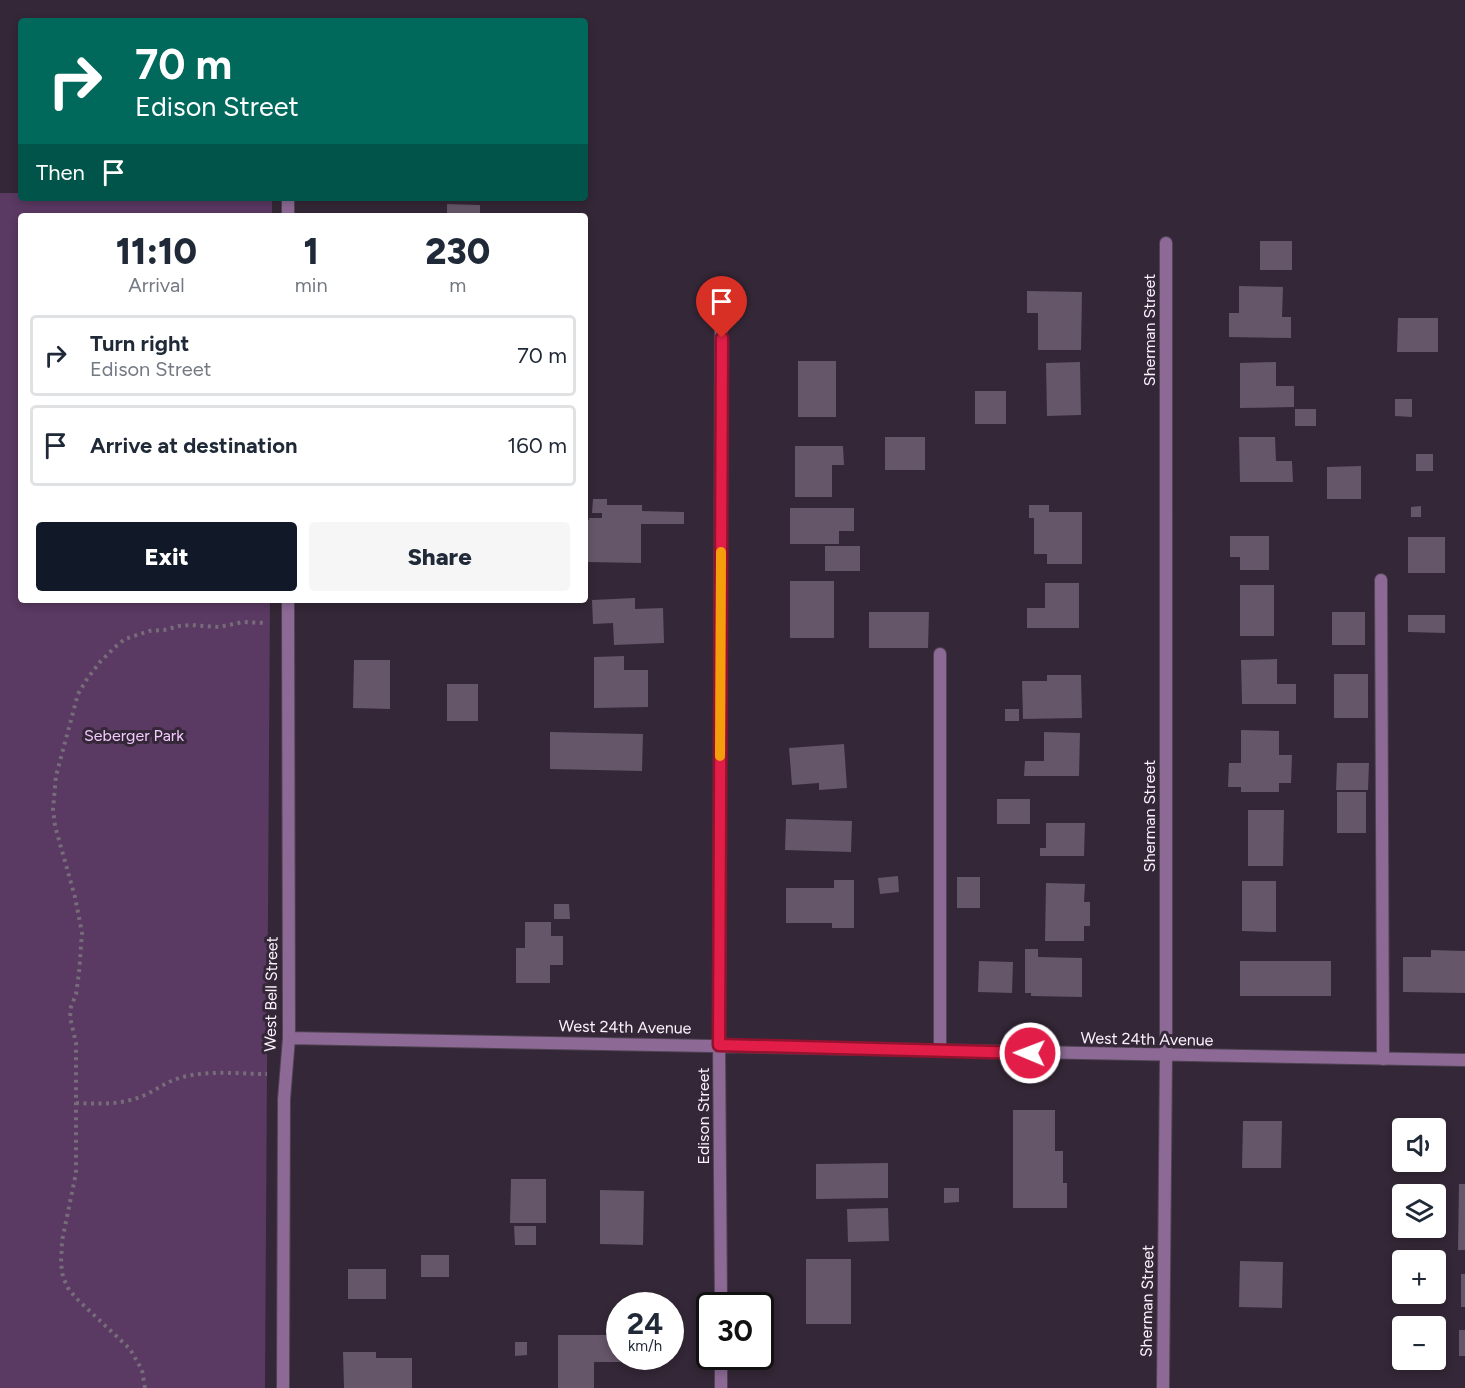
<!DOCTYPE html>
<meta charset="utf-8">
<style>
:root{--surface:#fff;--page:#f6f6f7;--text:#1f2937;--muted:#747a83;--line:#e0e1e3;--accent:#111827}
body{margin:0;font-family:Figtree,sans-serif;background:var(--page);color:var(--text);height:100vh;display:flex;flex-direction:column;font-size:22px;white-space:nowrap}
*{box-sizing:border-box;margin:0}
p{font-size:20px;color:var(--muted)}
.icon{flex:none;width:33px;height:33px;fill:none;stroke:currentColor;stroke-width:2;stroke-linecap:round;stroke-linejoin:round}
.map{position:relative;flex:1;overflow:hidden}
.drawer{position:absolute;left:18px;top:213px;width:570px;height:390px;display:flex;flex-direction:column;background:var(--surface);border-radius:6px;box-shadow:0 3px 9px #0003}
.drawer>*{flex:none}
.banner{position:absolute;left:18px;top:18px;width:570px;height:183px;border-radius:6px;box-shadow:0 3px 9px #0003;background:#00695c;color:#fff;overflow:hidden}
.buttons{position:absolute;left:1392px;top:1118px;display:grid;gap:12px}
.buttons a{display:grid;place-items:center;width:54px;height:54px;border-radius:6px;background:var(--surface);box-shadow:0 3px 9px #0003;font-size:30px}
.speed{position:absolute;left:606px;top:1292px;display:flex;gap:12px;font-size:30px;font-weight:700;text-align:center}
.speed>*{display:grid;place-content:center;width:78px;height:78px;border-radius:50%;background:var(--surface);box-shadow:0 3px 9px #0003;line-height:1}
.speed small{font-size:15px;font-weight:400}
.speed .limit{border:3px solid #111;border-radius:9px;background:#fff;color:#111}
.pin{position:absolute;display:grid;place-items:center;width:51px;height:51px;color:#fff;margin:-62px -26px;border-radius:50% 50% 50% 0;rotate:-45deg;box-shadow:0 0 6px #0007}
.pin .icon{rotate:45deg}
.me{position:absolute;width:66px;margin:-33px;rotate:271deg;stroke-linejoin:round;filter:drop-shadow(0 0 4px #0008)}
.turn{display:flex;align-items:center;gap:21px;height:126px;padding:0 18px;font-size:27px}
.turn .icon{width:78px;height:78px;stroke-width:2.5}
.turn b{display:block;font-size:42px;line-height:51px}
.then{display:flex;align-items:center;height:57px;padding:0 18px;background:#0003;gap:12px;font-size:22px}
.eta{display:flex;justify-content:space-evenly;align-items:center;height:102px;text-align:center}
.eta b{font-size:36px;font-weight:800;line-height:42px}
.primary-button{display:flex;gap:12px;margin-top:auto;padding:12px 18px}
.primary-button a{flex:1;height:69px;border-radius:6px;background:var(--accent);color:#fff;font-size:24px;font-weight:800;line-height:69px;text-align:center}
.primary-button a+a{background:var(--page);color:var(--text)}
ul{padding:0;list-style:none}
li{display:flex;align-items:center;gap:18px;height:81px;margin:0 12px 9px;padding:0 6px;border:3px solid var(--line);border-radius:6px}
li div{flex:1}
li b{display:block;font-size:22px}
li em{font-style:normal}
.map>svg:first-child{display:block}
.green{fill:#5a3962}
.building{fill:#655669}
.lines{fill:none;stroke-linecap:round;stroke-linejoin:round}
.service-casing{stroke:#504353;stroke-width:14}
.minor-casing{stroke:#504353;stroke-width:14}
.path{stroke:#776c7a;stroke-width:4;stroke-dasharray:3 4.5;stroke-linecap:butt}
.service{stroke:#8c6a95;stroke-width:12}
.minor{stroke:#8c6a95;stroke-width:12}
.route-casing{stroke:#92132f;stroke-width:15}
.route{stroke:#e11d48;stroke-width:10}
.slow{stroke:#f59e0b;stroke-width:10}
.labels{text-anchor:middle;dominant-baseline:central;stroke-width:6;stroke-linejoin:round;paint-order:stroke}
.street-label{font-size:16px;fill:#faf2fd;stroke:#342737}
.park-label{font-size:16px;fill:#f3cafe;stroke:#342737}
</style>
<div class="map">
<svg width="1465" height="1388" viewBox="0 0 1465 1388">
<rect width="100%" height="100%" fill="#342737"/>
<path class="green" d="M0,193H21V198H272V216H21V600H270L265,1388H0Z"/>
<path class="building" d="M447,204L480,205V216H447Z
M1260,241H1292V270H1260Z
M1239,286L1283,287L1282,317H1291V338L1229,337V313H1239Z
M1027,291L1082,292L1081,350H1038V313H1027Z
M1398,318H1438V352H1397Z
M798,361H836V417H798Z
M1080,362L1081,415L1047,416L1046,363Z
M1276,362V386H1294V407L1240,408V363Z
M975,391H1006V424H975Z
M1395,399H1412V417L1395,416Z
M1295,409H1316V426H1295Z
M885,437H925V470H885Z
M1239,437H1275L1276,461H1292L1293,482H1240Z
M795,446H843L844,465H832V497H795Z
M1416,454H1433V471H1416Z
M1361,466V499H1327V467Z
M593,499H607V505H642V511L684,512V524H641V563L587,562V560H585V520H589V518H602V513H592Z
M1029,505H1049V512H1082V564H1047V554H1034V518H1029Z
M1421,506V517H1411V507Z
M790,508H854V531H839V544H790Z
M1230,536H1269V570H1240V557H1230Z
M1408,537H1445V573H1408Z
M825,546H860V571H825Z
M790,581H834V638H790Z
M1045,583H1079V628H1027V608H1045Z
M1240,585H1274V636H1240Z
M635,598V609L663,608L664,643L614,645L613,623L593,624L592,600Z
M869,612H929L928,648H869Z
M1332,612H1365V645H1332Z
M1408,615H1445V633L1408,632Z
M624,656V670H648V707L594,708V657Z
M1277,659V684H1296V704H1242L1241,660Z
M354,660H390V709L353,708Z
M1334,674H1368V718H1334Z
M1047,675H1081L1082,718L1023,719L1022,681H1047Z
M447,684H478V721H447Z
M1005,709H1019V721H1005Z
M1241,730L1279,731V755H1292L1291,783H1279V792H1241V787H1228L1229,763H1241Z
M550,732L643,734L642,771L550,769Z
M1044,732L1080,733L1079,776H1024L1025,761H1044Z
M844,744L847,788L819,790V783L792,785L789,748Z
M1337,763H1369L1368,790H1336Z
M1337,792H1366V833H1337Z
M997,799H1030V824H997Z
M1248,810H1284L1283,866H1248Z
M786,819L852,821L851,852L785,850Z
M1046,823H1085L1084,856H1040V848H1046Z
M898,876L899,892L880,894L878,878Z
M957,877H980V908H957Z
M834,880H854V928H832V923H786V888H834Z
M1242,881H1276V932L1242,931Z
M1046,883L1085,884L1084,902H1090V926H1084V941H1045Z
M554,904H569L570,919H554Z
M525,922H551V936H563V965H550V983H516V948H525Z
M1025,949H1038V957L1082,958V997L1031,996V993H1025Z
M1431,950L1465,951V993L1403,992V957H1431Z
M979,961L1013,962L1012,993L978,992Z
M1240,961H1331V996H1240Z
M1013,1110H1055V1151H1063V1183H1067V1208H1013Z
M1243,1121H1282L1281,1168H1242Z
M888,1163V1198L816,1199V1164Z
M511,1179H546V1223H510Z
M1459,1184H1465V1250H1458Z
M944,1188H959V1202L944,1203Z
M600,1190L644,1191L643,1245L600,1244Z
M888,1208L889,1241L848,1242L847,1209Z
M514,1226H536V1245H515Z
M421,1255H449V1277H421Z
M806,1259H851V1324H806Z
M1240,1261L1283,1262L1282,1308L1239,1307Z
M348,1269H386V1299H348Z
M1461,1274H1465V1307H1461Z
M1459,1330H1465V1356H1459Z
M558,1335H620V1356H644V1362H594V1388H558Z
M515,1342H527V1355L515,1356Z
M343,1352H376V1358H412V1388H344Z"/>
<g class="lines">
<defs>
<path id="service" d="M1381,580L1383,1059
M940,654V1050"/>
<path id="minor" d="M288,198V216
M289,1038C681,1044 1073,1055 1465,1060
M721,1305L719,1045L721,314
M721,1356V1388
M283,1388L284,1099L289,1038L288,600
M1163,1388L1166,1056V243"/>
</defs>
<use href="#service" class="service-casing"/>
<use href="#minor" class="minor-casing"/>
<path class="path" d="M76,1103C100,1104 123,1105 145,1095C158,1089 169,1080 183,1077C210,1070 240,1074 267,1074
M145,1388L142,1370L130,1349L79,1301L69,1290L63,1277L61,1264L62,1241L76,1173V1043L70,1017L71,1007L76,994L79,973L82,933L75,897L55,826L53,809L56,776L78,694L87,679L100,662L115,647L125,639L149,631L164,630L179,626L191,625L219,627L243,622L267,623"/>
<use href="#service" class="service"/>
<use href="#minor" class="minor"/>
</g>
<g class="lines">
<defs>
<path id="route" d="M722,338L719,1045L1030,1053"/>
</defs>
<use href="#route" class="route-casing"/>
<use href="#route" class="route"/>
<path class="slow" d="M720,756L721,552"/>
</g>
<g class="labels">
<g class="street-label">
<text transform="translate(1149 330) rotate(-90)">Sherman Street</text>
<text transform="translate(1149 816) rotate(-90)">Sherman Street</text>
<text transform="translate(271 994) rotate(-89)">West Bell Street</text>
<text transform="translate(625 1027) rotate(1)">West 24th Avenue</text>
<text transform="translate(1147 1039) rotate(1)">West 24th Avenue</text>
<text transform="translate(703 1116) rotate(-90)">Edison Street</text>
<text transform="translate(1147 1301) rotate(-89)">Sherman Street</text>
</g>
<g class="park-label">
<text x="134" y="735">Seberger Park</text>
</g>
</g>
</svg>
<div class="buttons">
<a><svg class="icon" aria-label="sound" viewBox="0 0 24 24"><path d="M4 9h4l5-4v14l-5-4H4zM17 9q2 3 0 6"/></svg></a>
<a><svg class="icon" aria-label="layers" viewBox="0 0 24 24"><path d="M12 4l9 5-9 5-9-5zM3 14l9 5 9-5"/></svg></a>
<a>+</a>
<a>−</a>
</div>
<div class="speed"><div>24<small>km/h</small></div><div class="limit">30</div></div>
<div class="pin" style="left:722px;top:338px;background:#d93025"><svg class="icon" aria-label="arrive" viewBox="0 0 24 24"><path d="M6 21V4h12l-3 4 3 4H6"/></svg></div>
<svg class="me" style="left:1030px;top:1053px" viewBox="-20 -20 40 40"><circle r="17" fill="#e11d48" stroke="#fff" stroke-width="3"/><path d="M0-11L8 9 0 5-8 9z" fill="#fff"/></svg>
<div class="banner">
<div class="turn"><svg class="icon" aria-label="right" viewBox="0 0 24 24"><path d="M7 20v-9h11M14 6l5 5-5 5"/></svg><div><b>70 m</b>Edison Street</div></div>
<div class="then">Then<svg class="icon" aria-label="arrive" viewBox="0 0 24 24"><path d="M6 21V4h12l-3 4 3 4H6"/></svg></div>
</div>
<section class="drawer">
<div class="eta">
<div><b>11:10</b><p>Arrival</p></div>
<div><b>1</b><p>min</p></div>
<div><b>230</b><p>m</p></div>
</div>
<ul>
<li><svg class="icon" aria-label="right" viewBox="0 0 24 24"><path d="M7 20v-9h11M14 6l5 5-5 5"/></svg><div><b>Turn right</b><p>Edison Street</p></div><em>70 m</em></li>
<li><svg class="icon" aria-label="arrive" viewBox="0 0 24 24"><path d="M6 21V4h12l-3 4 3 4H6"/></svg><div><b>Arrive at destination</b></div><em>160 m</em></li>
</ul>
<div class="primary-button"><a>Exit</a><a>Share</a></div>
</section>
</div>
